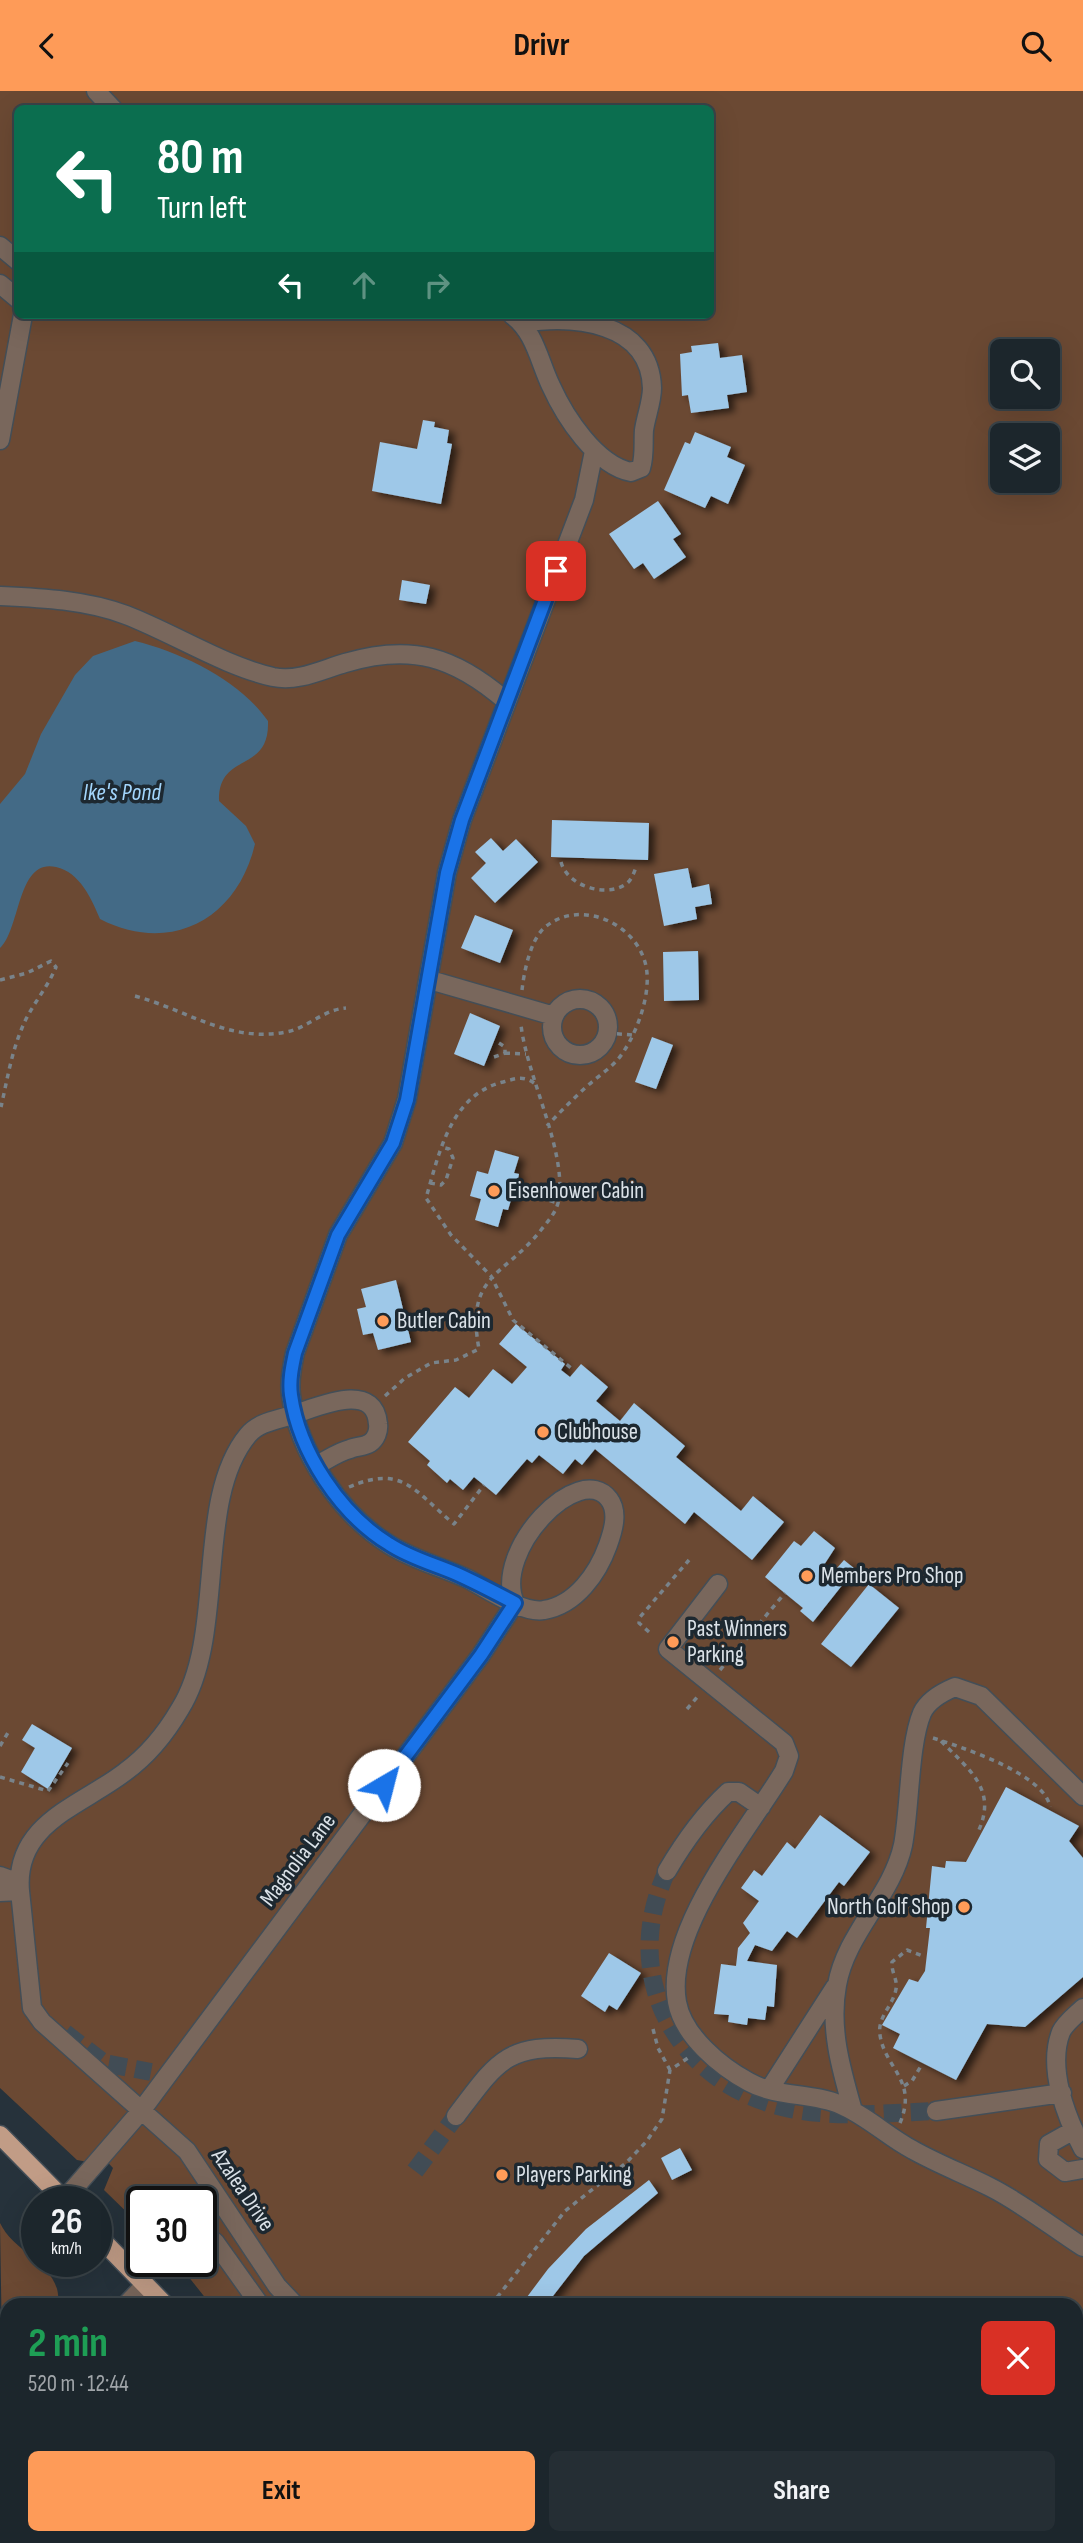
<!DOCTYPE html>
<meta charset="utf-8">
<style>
:root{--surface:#1c262c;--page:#252e34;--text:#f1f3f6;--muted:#a0a5a9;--line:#3a4348;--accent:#fe9b58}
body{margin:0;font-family:"Sofia Sans Condensed",sans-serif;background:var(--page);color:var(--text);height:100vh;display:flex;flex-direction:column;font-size:26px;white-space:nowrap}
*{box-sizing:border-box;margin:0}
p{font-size:23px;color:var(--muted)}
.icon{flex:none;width:38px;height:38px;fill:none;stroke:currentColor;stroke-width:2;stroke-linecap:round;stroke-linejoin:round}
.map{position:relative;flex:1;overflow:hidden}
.panel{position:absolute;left:0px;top:2207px;width:1083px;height:247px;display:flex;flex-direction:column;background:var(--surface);border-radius:21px 21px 0 0;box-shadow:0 7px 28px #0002,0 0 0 2px var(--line)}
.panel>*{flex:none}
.top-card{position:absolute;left:14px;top:14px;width:700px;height:214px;border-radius:10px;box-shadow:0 7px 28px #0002,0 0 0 2px var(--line);background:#0b6e4f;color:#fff;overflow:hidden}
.controls{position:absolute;left:990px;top:248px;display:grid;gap:14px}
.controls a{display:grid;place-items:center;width:70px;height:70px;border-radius:10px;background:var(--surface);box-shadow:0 7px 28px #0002,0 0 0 2px var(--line);font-size:35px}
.speed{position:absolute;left:21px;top:2095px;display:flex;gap:14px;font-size:35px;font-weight:700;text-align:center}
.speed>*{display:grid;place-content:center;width:91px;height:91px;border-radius:50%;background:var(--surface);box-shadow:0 7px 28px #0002,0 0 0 2px var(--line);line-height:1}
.speed small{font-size:18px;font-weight:400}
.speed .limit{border:4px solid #111;border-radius:10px;background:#fff;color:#111}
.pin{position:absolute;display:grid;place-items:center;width:60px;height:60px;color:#fff;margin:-30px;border-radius:14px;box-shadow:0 4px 10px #0006}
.me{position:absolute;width:77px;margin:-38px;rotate:37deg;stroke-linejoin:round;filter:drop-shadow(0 0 5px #0008)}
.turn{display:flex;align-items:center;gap:24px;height:147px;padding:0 28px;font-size:32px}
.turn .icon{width:91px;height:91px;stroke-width:2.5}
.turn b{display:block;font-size:49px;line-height:60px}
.lanes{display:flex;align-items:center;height:66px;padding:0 28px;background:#0003;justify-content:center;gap:35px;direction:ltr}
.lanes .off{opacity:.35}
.round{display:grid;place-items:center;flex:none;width:74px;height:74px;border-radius:10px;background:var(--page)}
.summary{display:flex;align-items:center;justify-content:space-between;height:119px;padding:0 28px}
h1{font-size:42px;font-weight:700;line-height:52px;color:#1e9e55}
.action{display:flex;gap:14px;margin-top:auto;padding:14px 28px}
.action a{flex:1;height:80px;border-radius:10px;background:var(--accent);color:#111;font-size:28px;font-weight:700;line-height:80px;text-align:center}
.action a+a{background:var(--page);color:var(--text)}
header{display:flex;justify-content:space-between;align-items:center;height:91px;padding:0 28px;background:var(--accent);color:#111;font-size:32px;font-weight:700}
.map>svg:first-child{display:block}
.green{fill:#6b4933;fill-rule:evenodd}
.water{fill:#436a86}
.building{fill:#9ec8e8;filter:url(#shadow)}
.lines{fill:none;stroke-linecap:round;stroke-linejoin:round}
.minor-tunnel{stroke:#414c55;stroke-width:18;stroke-dasharray:18 9;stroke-linecap:butt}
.minor-casing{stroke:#434e57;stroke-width:21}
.major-casing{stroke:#434e57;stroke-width:21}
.path{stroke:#79838a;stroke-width:3.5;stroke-dasharray:5 5;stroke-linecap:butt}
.minor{stroke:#79675c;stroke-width:18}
.major{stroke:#c19c86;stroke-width:18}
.route-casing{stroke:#114b97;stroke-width:18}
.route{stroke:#1a73e8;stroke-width:12}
.poi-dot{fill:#fe9b58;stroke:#1d2830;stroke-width:2.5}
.labels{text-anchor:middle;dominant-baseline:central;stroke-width:7;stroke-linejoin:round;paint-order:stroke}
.poi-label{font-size:23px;fill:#dbe2e8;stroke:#1d2830;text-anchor:start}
.street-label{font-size:23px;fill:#dbe2e8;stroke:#1d2830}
.water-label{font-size:24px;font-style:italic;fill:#a3d6fc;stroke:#1d2830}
</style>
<header><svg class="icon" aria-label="back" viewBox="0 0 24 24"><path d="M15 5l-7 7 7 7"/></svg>Drivr<svg class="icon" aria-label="search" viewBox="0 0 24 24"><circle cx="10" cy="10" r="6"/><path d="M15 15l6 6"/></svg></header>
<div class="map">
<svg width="1083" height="2452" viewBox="0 0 1083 2452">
<defs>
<filter id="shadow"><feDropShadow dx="6" dy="3.5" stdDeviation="3.5" flood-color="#0009"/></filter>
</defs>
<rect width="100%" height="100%" fill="#26323b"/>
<path class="green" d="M0,0H1083V2452H460L455,2447L1076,2446V2214H211L176,2170H201V2110H142V2136L104,2099L113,2077L98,2061L88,2071L77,2069L0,1997ZM18,18H710V224H18ZM1003,261H1048V306H1003ZM1003,345H1048V390H1003Z
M0,2132C15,2164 63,2174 58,2214H7V2254L2,2256Z"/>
<path class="water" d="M135,550C183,562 239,589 268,630C270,683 218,660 219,710L246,735L255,753C237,829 170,864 100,828C92,809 80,781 56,776C17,767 21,837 0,857V713L25,683L41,643L75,584L93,565Z"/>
<path class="building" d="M718,252L720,267L742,264L747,301L727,304L729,317L691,322L688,304L682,305L680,263L692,261L691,255Z
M423,329L435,331L434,336L449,339L447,352L452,353L441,413L372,400L380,351L417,358Z
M695,341L731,356L727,366L745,374L728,413L711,405L705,417L664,399L685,351L690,353Z
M658,410L681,443L673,448L686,466L654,488L643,472L634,478L609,443Z
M402,489L430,494L426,513L399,509Z
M552,729L649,732L648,769L551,766Z
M491,747L503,760L516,748L538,771L495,812L471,787L486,772L475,761Z
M688,777L692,797L709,793L712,813L695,816L697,828L664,835L654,783Z
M475,824L513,839L500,872L461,857Z
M698,860L699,909L664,910L663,861Z
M470,922L500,935L484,975L454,963Z
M652,946L673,954L656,998L635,991Z
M495,1059L519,1066L514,1082L519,1083L514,1110L511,1109L508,1119L503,1118L498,1136L475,1129L481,1108L470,1105L477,1080L488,1083Z
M396,1189L411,1251L378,1259L373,1242L363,1244L357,1218L366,1216L361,1198Z
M516,1233L565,1273L561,1279L570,1286L581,1273L608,1296L596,1310L620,1330L634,1312L685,1355L676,1366L741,1420L753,1405L784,1431L752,1469L694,1421L685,1433L595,1358L582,1374L575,1368L563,1383L539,1364L532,1372L527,1368L496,1404L474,1386L463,1399L450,1388L447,1392L427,1374L430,1370L408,1351L455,1296L469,1307L493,1278L512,1293L527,1276L499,1253Z
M814,1440L835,1457L822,1477L831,1484L844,1469L855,1478L813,1531L800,1520L803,1517L765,1486L794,1450L801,1455Z
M869,1493L899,1517L851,1576L821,1553Z
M32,1633L72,1657L48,1698L21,1681L35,1657L22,1649Z
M1006,1696L1079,1735L1069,1750L1083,1767V1886L1025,1936L987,1933L956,1989L893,1957L900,1943L882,1934L909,1888L918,1891L925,1880L930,1837H926L932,1775L945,1777L946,1770L966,1771Z
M820,1724L870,1761L844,1795L839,1791L797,1847L787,1840L772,1860L755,1854L747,1870L777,1874L774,1916L767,1915L765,1929L748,1927L747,1934L728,1931L729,1924L714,1923L721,1873L736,1875L738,1857L750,1842L743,1832L759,1810L741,1797L754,1779L762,1785L787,1751L795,1758Z
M609,1862L641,1882L617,1919L609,1914L605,1921L581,1905Z
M680,2057L692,2079L672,2089L661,2067Z
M649,2089L658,2102L584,2165L546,2214H521L548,2178L586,2138Z
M138,2446H169L164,2452H134Z
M484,2446H521L527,2452H485Z"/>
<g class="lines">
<path class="minor-tunnel" d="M667,1780C619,1883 674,1989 782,2016C832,2028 885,2022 936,2020
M65,1942L104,1972L151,1981
M415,2080L456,2025
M201,2128L215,2151"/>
<defs>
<path id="minor" d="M96,0L113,18
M0,155L18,170
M0,193L18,208
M512,224C535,241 539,270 551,295C565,326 596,374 631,381L641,377C645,364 643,352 644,339C646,325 652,311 652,297C650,230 573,224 522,232
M0,349L23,224
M0,505C42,507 86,509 126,524C173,542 224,575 273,586C298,591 321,579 345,572C412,552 455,566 506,610
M430,889L554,925
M552 936a28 28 0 1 1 56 0a28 28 0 1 1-56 0Z
M718,1493L668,1558L784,1652L789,1665L784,1680C749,1738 664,1839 677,1911C683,1945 721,1976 749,1991C778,2007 812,2001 841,2014C867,2025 888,2046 913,2059C938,2073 964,2083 990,2096C1022,2112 1052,2136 1083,2156
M515,1512C492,1460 579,1369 609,1408C619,1421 613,1440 608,1454C598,1482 576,1514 544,1519C523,1523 487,1498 468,1488C442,1476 414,1469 390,1454C341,1424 298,1361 291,1304C289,1290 292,1275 295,1262L338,1144L393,1052L407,1008L447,782L462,729L584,409L594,360
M667,1780C684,1751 703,1724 728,1701H739L761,1716
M0,1785L19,1792
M20,1800C14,1732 81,1715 125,1681C147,1665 166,1642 180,1618C227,1543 194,1409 248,1344C260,1330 279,1329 295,1323C320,1315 375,1290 378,1333C379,1340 376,1348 370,1352C364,1356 356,1355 350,1358C338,1361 327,1369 317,1374
M0,1801L20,1800L32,1917L42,1931L187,2060L277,2195L295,2214
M1083,1917C1076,1924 1065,1932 1061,1941C1047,1977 1066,2026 1083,2058
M769,1999L835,1896
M853,2020C841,1978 829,1937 837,1894C846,1842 892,1805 903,1754C910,1717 909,1653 922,1622C928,1609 943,1601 955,1596L981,1605L1083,1705
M936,2020L1062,2002
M456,2025C497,1971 506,1952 578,1958
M1074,2039L1049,2053L1048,2068L1065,2081L1083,2078
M64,2109L141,2020L481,1564L515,1512
M215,2151L260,2214
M126,2214L145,2194
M0,2348L7,2341
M539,2446L544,2452
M380,2452L386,2446"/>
<path id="major" d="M0,2044L65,2110
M96,2143L165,2214
M394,2446L400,2452"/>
</defs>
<use href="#minor" class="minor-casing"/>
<use href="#major" class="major-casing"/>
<path class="path" d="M561,771C567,795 606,807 626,793C632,789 634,781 637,774
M0,889L27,882L51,870L56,876C47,898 30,916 22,937C11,963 7,990 1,1016
M522,899C524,881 530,851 543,838C575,808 630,828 644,868C654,895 639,937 624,960C614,976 599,984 585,997C572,1009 559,1022 547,1035
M135,905C187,919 229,952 286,941C308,937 322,919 346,917
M607,942L632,944
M505,962L526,963
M494,966L505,962V956L499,952
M534,992C523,984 514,988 503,991C450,1004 439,1063 426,1107L451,1144L491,1185L513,1229L571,1277
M430,1092L441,1094L446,1089L453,1067L449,1058L442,1056
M521,1101L558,1112
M385,1305L405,1287L431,1272L456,1269L479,1258C465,1183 504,1186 541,1139C548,1130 555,1123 558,1112C569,1064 527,987 521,934
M349,1396C403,1373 414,1400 454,1433L484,1394
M649,1541L639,1532L640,1526L689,1469
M720,1579L785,1502
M687,1618L699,1604
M933,1647C961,1656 1045,1683 1050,1716
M941,1650C969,1679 998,1698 978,1741
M0,1655L9,1640
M0,1686L48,1700L68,1672
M653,1938L658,1957L670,1979
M904,1995L912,1990L921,1975
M900,2032C918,1989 885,1978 880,1944C877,1926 893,1915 896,1898C898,1889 891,1881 892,1871L907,1859L923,1865
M491,2214L565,2120L626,2072L646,2051L662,2028L670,1979L688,1967"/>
<use href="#minor" class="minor"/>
<use href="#major" class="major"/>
</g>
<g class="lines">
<defs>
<path id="route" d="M384,1694L481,1564L515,1512C496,1502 477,1492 457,1483C434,1473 410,1467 389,1453C340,1423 299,1361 291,1304C289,1290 292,1276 295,1262L338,1144L393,1052L407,1009L447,782L462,729L556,480"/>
</defs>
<use href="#route" class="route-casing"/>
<use href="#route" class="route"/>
</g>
<g class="poi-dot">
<circle cx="494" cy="1100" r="7"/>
<circle cx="383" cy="1230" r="7"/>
<circle cx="543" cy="1341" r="7"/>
<circle cx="807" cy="1485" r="7"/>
<circle cx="673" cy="1551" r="7"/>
<circle cx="964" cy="1816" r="7"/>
<circle cx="502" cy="2084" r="7"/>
</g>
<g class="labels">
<g class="poi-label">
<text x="508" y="1100">Eisenhower Cabin</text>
<text x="397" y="1230">Butler Cabin</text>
<text x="557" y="1341">Clubhouse</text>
<text x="821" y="1485">Members Pro Shop</text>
<text x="687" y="1538">Past Winners<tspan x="687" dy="26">Parking</tspan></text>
<text x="950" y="1816" text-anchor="end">North Golf Shop</text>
<text x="516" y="2084">Players Parking</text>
</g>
<g class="street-label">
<text transform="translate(298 1769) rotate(-53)">Magnolia Lane</text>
<text transform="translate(243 2099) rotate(56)">Azalea Drive</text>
</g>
<g class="water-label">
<text x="122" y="701">Ike's Pond</text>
</g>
</g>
</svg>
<div class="controls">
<a><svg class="icon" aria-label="search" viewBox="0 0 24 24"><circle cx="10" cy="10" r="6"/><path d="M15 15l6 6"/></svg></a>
<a><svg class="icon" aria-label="layers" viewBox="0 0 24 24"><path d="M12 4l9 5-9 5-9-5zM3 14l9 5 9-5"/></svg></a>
</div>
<div class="speed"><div>26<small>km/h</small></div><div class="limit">30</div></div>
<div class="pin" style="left:556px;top:480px;background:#d93025"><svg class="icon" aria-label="arrive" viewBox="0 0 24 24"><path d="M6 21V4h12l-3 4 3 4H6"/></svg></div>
<svg class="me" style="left:384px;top:1694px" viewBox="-20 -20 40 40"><circle r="19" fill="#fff"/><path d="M0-13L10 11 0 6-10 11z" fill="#1a73e8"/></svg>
<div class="top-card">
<div class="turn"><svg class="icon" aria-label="left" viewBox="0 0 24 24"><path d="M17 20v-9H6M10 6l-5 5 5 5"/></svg><div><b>80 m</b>Turn left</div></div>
<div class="lanes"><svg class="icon" aria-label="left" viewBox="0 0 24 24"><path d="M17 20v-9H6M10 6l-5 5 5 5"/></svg><svg class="icon off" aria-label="ahead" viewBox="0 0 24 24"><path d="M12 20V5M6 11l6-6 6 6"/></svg><svg class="icon off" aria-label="right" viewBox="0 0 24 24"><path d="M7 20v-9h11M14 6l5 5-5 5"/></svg></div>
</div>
<section class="panel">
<div class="summary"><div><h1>2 min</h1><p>520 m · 12:44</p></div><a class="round" style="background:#d93025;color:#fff"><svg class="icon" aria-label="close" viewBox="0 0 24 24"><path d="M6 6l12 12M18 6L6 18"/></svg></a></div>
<div class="action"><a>Exit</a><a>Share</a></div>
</section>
</div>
